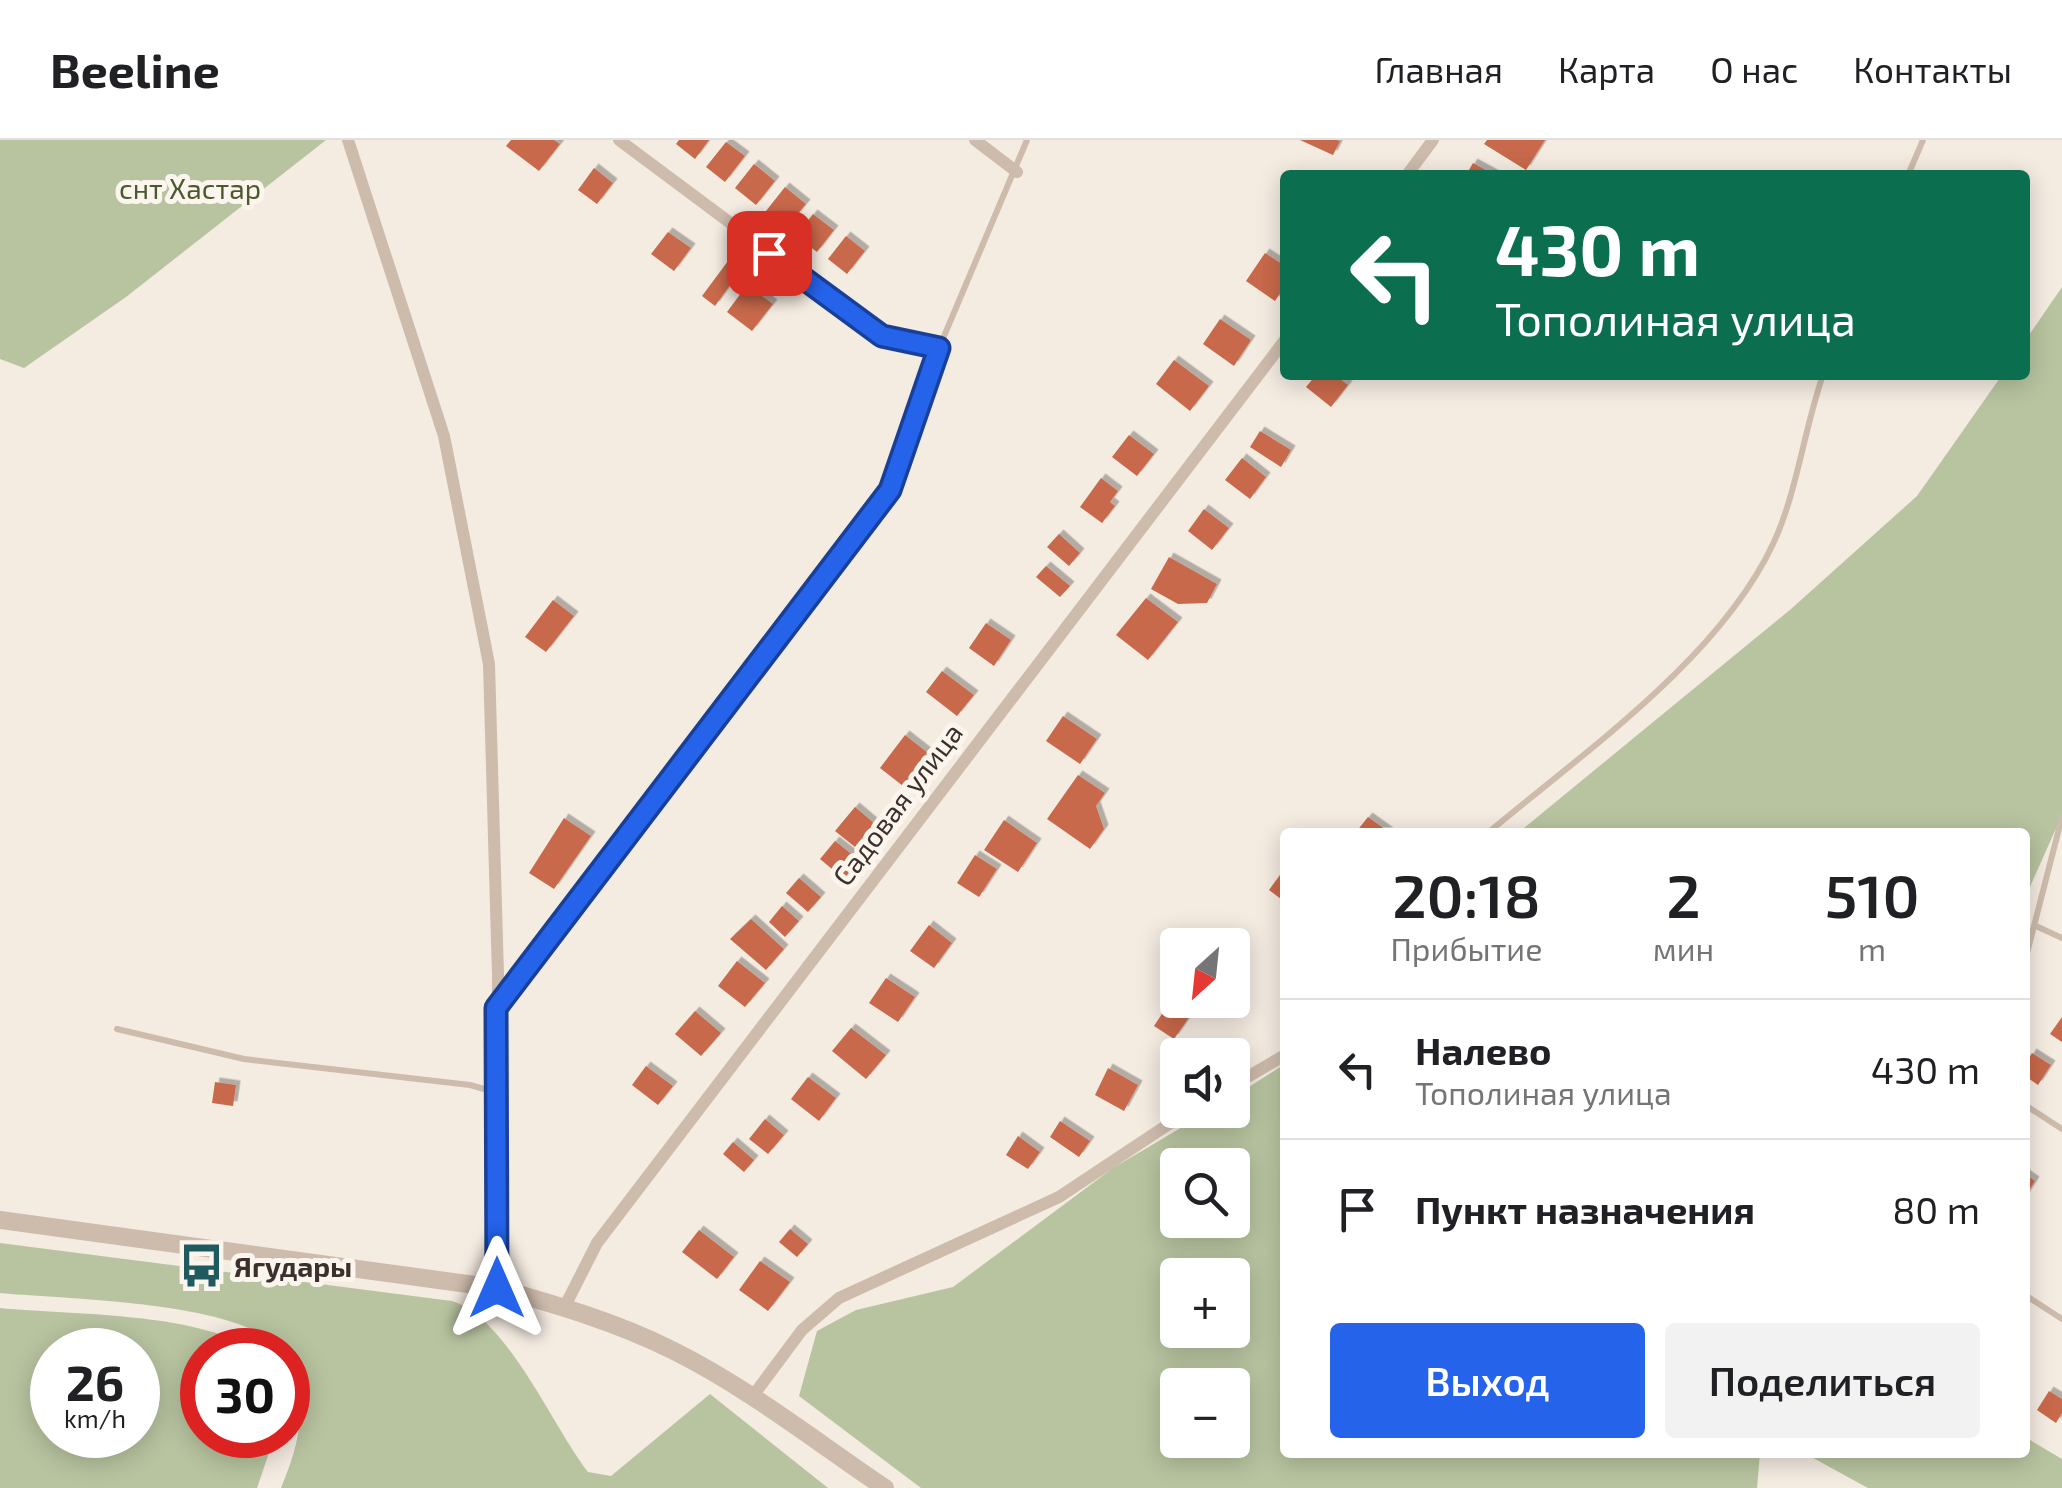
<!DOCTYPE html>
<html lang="ru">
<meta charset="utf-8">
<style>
:root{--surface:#fff;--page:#f2f2f2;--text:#202124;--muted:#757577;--line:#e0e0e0;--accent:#2563eb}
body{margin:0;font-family:"Exo 2",sans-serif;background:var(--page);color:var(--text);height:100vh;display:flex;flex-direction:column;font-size:38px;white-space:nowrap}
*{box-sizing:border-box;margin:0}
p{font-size:32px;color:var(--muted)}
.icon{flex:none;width:55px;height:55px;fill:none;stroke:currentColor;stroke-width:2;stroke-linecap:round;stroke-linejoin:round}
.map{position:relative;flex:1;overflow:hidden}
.drawer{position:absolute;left:1280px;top:688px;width:750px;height:630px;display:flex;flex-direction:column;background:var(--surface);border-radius:10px;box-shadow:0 5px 25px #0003}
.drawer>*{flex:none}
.hud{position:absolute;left:1280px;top:30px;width:750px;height:210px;border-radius:10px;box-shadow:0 5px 25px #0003;background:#0b6e4f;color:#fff;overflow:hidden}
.needle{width:65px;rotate:207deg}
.fabs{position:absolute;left:1160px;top:788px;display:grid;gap:20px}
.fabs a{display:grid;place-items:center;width:90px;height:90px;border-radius:10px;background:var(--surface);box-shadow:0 5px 25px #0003;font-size:50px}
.speed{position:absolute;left:30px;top:1188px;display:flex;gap:20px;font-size:50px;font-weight:700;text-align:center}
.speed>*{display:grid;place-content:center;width:130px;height:130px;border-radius:50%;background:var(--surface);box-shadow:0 5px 25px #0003;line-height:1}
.speed small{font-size:25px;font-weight:400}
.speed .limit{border:15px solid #d22;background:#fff;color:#111}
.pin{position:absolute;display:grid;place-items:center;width:85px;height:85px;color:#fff;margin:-42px;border-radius:20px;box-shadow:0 5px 15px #0006}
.me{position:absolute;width:110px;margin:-55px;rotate:0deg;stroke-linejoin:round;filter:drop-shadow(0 0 8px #0008)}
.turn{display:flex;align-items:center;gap:35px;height:210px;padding:0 50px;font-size:45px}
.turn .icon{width:130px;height:130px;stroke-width:2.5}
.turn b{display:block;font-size:70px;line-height:85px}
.eta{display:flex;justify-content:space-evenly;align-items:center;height:170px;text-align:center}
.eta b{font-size:60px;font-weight:600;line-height:70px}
.primary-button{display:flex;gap:20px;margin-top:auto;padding:20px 50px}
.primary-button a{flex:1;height:115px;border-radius:10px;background:var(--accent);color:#fff;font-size:40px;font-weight:600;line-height:115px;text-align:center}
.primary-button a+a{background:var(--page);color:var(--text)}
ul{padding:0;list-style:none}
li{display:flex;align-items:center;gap:30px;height:140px;padding:0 50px;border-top:2px solid var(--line)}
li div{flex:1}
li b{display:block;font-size:38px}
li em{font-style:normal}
header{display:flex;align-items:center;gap:60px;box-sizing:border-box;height:140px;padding:0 50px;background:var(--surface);border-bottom:2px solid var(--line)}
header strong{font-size:48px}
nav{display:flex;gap:55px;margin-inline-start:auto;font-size:35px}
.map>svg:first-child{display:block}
.green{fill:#b8c4a0;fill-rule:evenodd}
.building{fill:#c8694b;filter:url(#shadow)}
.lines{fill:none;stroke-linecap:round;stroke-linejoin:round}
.service{stroke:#cdbbac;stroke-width:6}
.minor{stroke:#cdbbac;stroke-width:12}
.tertiary{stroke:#cdbbac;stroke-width:18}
.route-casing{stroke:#184099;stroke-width:25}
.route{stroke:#2563eb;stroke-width:18}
.labels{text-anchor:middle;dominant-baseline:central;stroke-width:10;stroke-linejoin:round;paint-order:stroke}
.park-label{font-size:28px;fill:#4a5a2e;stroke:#fbf5ee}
.street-label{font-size:28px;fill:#3b302b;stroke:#fbf5ee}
.poi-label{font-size:28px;font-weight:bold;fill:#3b302b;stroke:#fbf5ee;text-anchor:start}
</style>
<header>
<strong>Beeline</strong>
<nav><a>Главная</a><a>Карта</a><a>О нас</a><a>Контакты</a></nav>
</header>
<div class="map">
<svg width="2062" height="1348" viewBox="0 0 2062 1348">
<defs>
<filter id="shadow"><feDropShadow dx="4.5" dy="-4.5" stdDeviation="0" flood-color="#0004"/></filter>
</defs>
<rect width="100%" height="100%" fill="#f4ebe1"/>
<path class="green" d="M0,0H326L126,157L24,228L0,219Z
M2062,147V675L2025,758V692H1519L1791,469L1917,356L2002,235H2025V201Z
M1285,924V1312L1760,1313L1757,1348H921L799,1256L817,1191L856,1170L953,1147L1113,1028L1211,970H1232L1233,957ZM1178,1025H1232V1080H1178ZM1178,1135H1232V1190H1178ZM1178,1245H1232V1300H1178Z
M0,1103L452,1161C508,1179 552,1286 588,1332L611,1336L710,1254L828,1348H281C293,1318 304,1289 298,1256C295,1239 288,1227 288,1210H278C248,1161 59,1159 0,1153Z
M0,1168C73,1175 194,1172 254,1210H202V1295H275L257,1348H0ZM138,1210V1295H52V1210Z
M2025,1297L2062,1319V1348H1868L1804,1313L2025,1312Z"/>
<path class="building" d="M511,0H554L560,4L539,31L506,6Z
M679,0H709L695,19L676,4Z
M1300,0H1337L1340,1L1333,15Z
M1487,0H1545L1526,30L1484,4Z
M726,2L745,16L725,42L706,27Z
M1473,23L1495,35H1466Z
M754,24L775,41L756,65L735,48Z
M594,28L613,43L597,64L578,50Z
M785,47L806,64L787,87L766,71Z
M813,74L834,90L817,112L796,96Z
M668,92L691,108L674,131L651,114Z
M846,96L865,111L847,134L828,119Z
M1265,113L1285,126V146L1275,161L1246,141Z
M728,121L741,130L715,166L702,156Z
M747,145L773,164L752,191L727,172Z
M1220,179L1251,200L1234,226L1203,204Z
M1174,220L1209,246L1190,271L1156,244Z
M1316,235H1335L1348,245L1331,267L1306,247Z
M1260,291L1291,310L1281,327L1250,307Z
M1129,295L1154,314L1137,336L1112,317Z
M1242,318L1266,337L1250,359L1225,340Z
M1101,338L1118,351L1110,362L1115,366L1102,383L1080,367Z
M1204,369L1229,388L1212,410L1188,391Z
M1059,394L1080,413L1069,426L1047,407Z
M1169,417L1217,444L1207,463L1178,464L1151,449Z
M1046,426L1070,446L1060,457L1036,437Z
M1146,458L1178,482L1148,520L1116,495Z
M553,460L574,476L546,512L525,497Z
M986,483L1011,500L994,526L969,508Z
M942,531L974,555L957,576L926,552Z
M1063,576L1097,599L1080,624L1046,601Z
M905,595L928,613L903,646L880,628Z
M1078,635L1105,653L1096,666L1104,689L1090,709L1047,679Z
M855,667L874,683L855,707L835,691Z
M1368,677L1389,692H1356Z
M564,678L591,696L554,749L529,733Z
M1004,680L1037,703L1018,732L984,710Z
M835,701L859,720L844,739L820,719Z
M975,715L997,729L979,757L957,743Z
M1285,728V762L1269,750Z
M799,738L821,757L808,772L786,753Z
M782,766L799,781L785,797L769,782Z
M751,779L784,809L766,830L730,799Z
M929,785L952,803L934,828L910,811Z
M737,821L765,843L745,867L718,846Z
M886,838L915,857L898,882L869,863Z
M1173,857L1192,873L1174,899L1154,886Z
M695,871L721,893L701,916L675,894Z
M2062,877V902L2050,894Z
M851,888L886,915L866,939L832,911Z
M2032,913L2051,925L2038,945L2025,936V924Z
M646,926L673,946L658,965L632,945Z
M1108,928L1138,945L1124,971L1095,955Z
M808,937L836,958L819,981L791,959Z
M215,942L236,945L233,966L212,963Z
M765,979L784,995L768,1014L749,999Z
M1060,981L1090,1001L1079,1017L1050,997Z
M1018,996L1040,1012L1028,1029L1006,1015Z
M733,1002L754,1020L744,1032L723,1014Z
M2025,1034L2035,1041L2025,1057Z
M790,1089L808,1104L797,1117L779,1102Z
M699,1090L734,1117L717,1139L682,1112Z
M760,1121L790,1142L768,1171L739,1150Z
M2049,1251L2062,1259V1273L2056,1283L2037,1270Z"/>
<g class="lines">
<path class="service" d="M1908,35L1923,0
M1489,692C1584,612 1719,519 1773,404C1797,353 1804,289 1823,235
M2036,786L2062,798
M2025,821L2062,677
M500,864L890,350L939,208L1027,0
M117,889L244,919L470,945L495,952
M2025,965L2062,989
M2025,1155L2062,1179"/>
<path class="minor" d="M348,0L444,296L489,524L498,835L497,1148
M619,0L882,196L939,208
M975,0L1017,32
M1407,35L1433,0
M1232,946L1285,915
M564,1168L597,1103L1285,200
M752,1257L802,1190L839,1158L1059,1057L1190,970"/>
<path class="tertiary" d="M0,1080L497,1148C557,1165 616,1182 672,1210C747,1247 815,1301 885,1348"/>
</g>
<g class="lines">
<defs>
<path id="route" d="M497,1148L496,868L890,350L939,208L882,196L769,113"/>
</defs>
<use href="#route" class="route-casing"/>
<use href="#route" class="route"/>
</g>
<defs>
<symbol id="bus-bare" viewBox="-9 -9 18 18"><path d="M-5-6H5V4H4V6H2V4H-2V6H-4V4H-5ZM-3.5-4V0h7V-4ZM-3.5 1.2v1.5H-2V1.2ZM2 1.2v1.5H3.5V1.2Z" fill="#1f5a5e" stroke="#fbf5ee" stroke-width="2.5" paint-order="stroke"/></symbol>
</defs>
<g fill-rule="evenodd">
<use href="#bus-bare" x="170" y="1094" width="63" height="63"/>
</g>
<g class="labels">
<g class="park-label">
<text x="190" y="48">снт Хастар</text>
</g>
<g class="street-label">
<text transform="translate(897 664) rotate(-53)">Садовая улица</text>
</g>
<g class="poi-label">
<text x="234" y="1126">Ягудары</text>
</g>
</g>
</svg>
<div class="fabs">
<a><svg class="needle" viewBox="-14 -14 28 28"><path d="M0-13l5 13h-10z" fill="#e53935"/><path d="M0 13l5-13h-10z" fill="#757577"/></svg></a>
<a><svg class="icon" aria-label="sound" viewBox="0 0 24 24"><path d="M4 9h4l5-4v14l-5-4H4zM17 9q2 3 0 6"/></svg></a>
<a><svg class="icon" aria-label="search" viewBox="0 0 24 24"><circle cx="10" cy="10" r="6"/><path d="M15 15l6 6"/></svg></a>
<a>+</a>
<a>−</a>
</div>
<div class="speed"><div>26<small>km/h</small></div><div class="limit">30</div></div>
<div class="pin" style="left:769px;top:113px;background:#d93025"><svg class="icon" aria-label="arrive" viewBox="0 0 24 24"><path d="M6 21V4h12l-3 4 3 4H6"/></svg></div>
<svg class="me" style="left:497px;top:1148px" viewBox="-20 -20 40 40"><path d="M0-17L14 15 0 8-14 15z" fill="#2563eb" stroke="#fff" stroke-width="4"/></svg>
<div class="hud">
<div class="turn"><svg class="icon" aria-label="left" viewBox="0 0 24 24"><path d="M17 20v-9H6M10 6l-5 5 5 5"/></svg><div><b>430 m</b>Тополиная улица</div></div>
</div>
<section class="drawer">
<div class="eta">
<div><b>20:18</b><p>Прибытие</p></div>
<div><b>2</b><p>мин</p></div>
<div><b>510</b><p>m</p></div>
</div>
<ul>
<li><svg class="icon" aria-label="left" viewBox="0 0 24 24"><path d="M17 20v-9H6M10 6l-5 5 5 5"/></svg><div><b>Налево</b><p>Тополиная улица</p></div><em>430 m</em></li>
<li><svg class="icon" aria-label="arrive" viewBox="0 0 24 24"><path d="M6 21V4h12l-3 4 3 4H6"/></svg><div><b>Пункт назначения</b></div><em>80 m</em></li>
</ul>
<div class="primary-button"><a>Выход</a><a>Поделиться</a></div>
</section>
</div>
